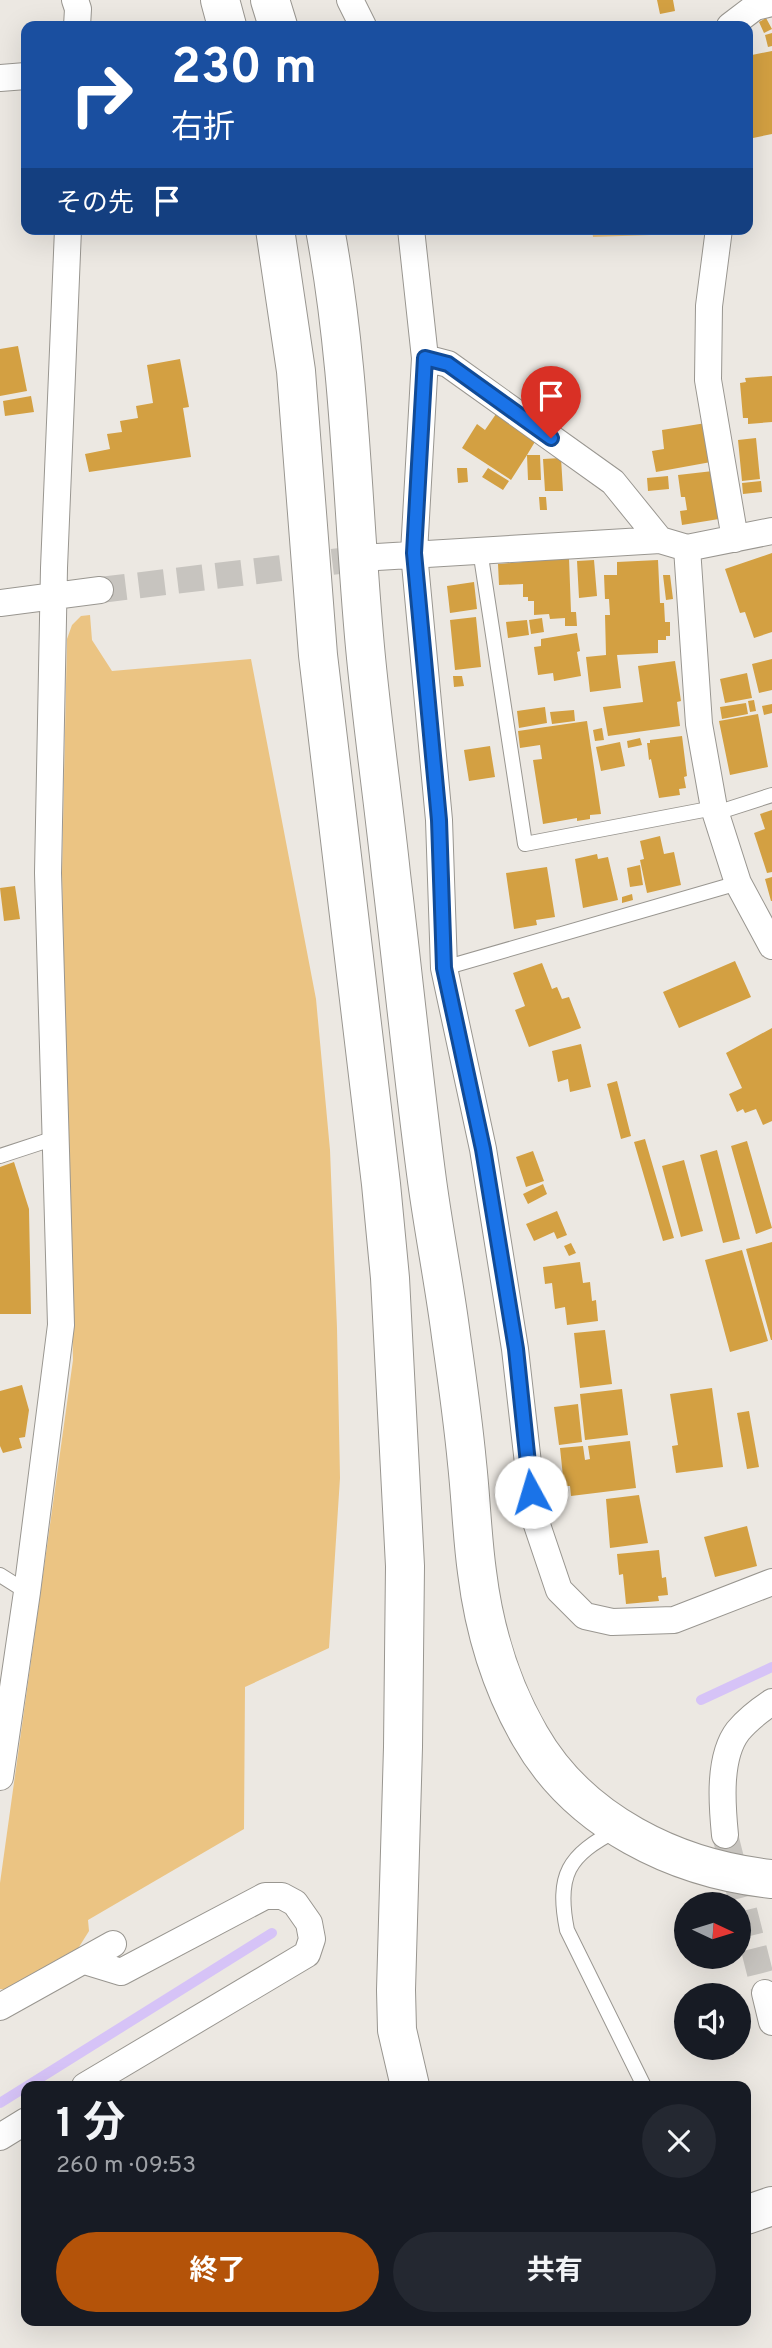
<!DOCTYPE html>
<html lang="ja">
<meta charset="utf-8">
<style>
:root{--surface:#171b24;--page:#242831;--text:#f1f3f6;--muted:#9ea1a6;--accent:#b45309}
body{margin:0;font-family:Overpass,"Noto Sans JP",sans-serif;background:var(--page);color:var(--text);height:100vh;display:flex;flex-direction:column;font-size:26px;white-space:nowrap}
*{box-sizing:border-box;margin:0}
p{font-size:23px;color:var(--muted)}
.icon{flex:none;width:38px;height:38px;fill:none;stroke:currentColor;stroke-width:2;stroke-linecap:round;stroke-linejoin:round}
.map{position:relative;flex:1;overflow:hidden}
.sheet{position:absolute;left:21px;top:2081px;width:730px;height:245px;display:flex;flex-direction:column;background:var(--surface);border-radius:14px;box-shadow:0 7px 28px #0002}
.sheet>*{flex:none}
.guide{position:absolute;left:21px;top:21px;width:732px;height:214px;border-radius:14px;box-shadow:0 7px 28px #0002;background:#1a4fa0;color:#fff;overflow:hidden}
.needle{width:46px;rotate:94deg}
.buttons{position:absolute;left:674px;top:1892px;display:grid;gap:14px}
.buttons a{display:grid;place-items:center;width:77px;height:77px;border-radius:50%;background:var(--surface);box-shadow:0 7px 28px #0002;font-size:35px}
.pin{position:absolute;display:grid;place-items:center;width:60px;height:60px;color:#fff;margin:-72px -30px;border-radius:50% 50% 50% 0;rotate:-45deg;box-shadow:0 0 7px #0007}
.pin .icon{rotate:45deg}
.me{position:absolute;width:77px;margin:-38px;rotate:354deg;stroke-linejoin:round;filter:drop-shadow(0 0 5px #0008)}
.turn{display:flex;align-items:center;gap:24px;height:147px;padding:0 35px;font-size:32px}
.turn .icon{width:91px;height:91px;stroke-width:2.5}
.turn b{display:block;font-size:49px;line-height:60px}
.then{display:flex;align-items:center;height:66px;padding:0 35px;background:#0003;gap:14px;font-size:26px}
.round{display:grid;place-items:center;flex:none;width:74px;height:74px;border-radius:37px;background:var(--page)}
.headline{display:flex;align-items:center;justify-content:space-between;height:119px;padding:0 35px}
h1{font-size:42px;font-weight:700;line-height:52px}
.primary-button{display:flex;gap:14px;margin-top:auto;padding:14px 35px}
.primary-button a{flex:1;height:80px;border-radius:42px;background:var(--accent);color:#fff;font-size:28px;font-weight:700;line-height:80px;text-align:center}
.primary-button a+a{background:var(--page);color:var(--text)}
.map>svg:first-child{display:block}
.green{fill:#ebc483}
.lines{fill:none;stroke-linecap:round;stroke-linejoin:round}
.stream{stroke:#d6c3f7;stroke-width:10}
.building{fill:#d3a042}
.minor-tunnel{stroke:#c7c4bf;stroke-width:26;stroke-dasharray:26 13;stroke-linecap:butt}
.service-casing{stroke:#999690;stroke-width:16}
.minor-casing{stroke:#999690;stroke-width:28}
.motorway-casing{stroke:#999690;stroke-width:40}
.service{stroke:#fff;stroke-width:14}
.minor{stroke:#fff;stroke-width:26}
.motorway{stroke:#fff;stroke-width:38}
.route-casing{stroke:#114b97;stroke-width:18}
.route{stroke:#1a73e8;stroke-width:12}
</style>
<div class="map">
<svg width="772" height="2348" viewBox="0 0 772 2348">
<rect width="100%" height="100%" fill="#ece8e2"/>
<path class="green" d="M592,229H710L709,233L593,237Z
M90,615L92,640L112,671L251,659L316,999L330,1150L337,1328L340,1478L329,1648L245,1687L244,1829L88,1920L89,1931L74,1955L9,1990L0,1989V1883L73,1360L62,873L67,639L72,625L81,616Z"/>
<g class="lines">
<path class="stream" d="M701,1700L772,1667
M0,2103L272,1933"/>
</g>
<path class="building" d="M657,0H673L675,11L660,14Z
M766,18L772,29L764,33L759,22Z
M772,33V46L768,47L765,35Z
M772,51V134L753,138L747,109V88L752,87L747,56Z
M18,346L27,391L0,396V349Z
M180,359L189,407L183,408L191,457L89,472L85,454L110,449L107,434L122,432L120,421L138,418L136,406L153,403L147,365Z
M772,376V422L748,424V418H743L740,383L746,382L745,378Z
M31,396L34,412L5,416L3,401Z
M496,414L536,440L527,455H540L541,480H528L527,455L511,480L462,448L477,424L485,430Z
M706,423L711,462L656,472L652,451L664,449L662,430Z
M756,438L760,479L742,481L738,440Z
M561,458L563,491H545L543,459Z
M457,468H467L468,482L458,483Z
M488,468L509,481L503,490L482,477Z
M713,471L719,519L682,525L680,511L687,510L685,497H681L678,475Z
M668,476L669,489L648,491L647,478Z
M761,481L762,492L743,494L742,483Z
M539,497H546L547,510H540Z
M772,553V632L754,638L745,612L740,613L725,569Z
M569,558L571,612H576L577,626H565V618L550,619L549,614L534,615V601H528V597H523V584L499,585L498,564Z
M594,560L597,596L579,598L577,561Z
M658,560L660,603H664L665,622H670V636H666V640H658V653L617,655L621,688L590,692L586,657L606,655L605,615H610L609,599H605L604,575H617V562Z
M663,575H670L673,599L666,600Z
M474,582L477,609L450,613L447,586Z
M476,617L481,667L455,670L450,620Z
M542,618L544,632L531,634L529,620Z
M527,620L529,635L508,638L506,622Z
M577,633L580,651L577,652L581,676L554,681L553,673L538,675L534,647L541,646V639Z
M772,659V690L759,693L752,664Z
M675,661L681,701L677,702L680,726L608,736L603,707L643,702L638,666Z
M747,673L752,698L725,703L720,679Z
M453,676H462L464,686L454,687Z
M754,700L756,711L750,712L748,701Z
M746,703L748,714L722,719L720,707Z
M772,704V713L764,715L762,706Z
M545,707L547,723L519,728L517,711Z
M574,710L575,721L552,724L550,712Z
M758,714L768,767L730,775L719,721Z
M587,721L601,814L590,815V819L577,821V818L543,824L533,760L542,759L540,745L520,748L518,731Z
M602,728L604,740L595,741L593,730Z
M682,736L687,776L684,777L686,788L679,789L680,795L659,798L651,759L649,760L647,743H650V740Z
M640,738L642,745L628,748L627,741Z
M620,742L625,766L601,771L596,747Z
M490,746L495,777L469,781L464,750Z
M772,810V872L767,873L754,833L765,829L760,814Z
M660,836L664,854L674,852L681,885L647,893L640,860L644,859L640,841Z
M597,854L598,859L608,857L618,900L583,908L575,859Z
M640,865L643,885L630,887L627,868Z
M547,867L555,917L536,920L537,925L514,929L506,873Z
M772,877V901H771L765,879Z
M15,886L20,919L4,921L0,888Z
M632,894L633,900L622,903V897Z
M735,961L751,997L679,1028L663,992Z
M542,963L552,989L557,987L562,999L569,997L581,1028L529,1047L515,1010L525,1006L513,973Z
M772,1028V1121L763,1125L756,1109L745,1113L743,1109L737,1112L729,1094L742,1088L726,1053Z
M581,1044L591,1087L570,1092L568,1079L558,1082L552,1051Z
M617,1081L631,1136L621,1139L607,1084Z
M645,1139L674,1238L663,1241L634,1142Z
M747,1141L772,1228L756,1234L731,1146Z
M717,1150L740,1239L723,1243L700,1155Z
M533,1151L544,1181L526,1187L516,1157Z
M684,1160L703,1231L681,1237L662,1166Z
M14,1162L29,1209L31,1314H0V1167Z
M543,1184L547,1194L528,1204L523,1194Z
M557,1211L567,1235L557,1239L554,1232L534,1241L526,1224Z
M772,1242V1340H771L746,1249Z
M571,1243L576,1253L569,1256L564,1246Z
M742,1250L768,1341L730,1352L705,1260Z
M580,1262L583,1283L590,1282L592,1301L596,1300L598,1321L567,1325L565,1307L555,1309L552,1283L545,1284L543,1267Z
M605,1330L612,1384L580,1388L574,1333Z
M22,1385L29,1410L25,1437L19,1438L22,1448L3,1453L0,1446V1391Z
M712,1388L723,1467L676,1473L672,1446L678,1445L670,1394Z
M622,1389L628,1435L585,1440L580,1394Z
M578,1404L582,1442L559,1445L554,1407Z
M749,1411L759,1467L747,1469L737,1413Z
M630,1441L636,1488L571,1496L570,1486H564L560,1448L583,1446L585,1460L590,1459L588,1446Z
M639,1495L648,1543L610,1548L606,1499Z
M747,1526L757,1566L715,1577L704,1537Z
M659,1550L662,1578L666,1577L668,1595L658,1596L659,1601L626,1604L623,1574L619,1575L617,1554Z"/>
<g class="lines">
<path class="minor-tunnel" d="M100,590L373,557
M725,1835L765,1993"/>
<defs>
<path id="service" d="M480,550L525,844L714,808
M716,813L772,795
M444,968L738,883
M0,1156L55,1138
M0,1575L27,1592
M617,1830C568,1855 556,1875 567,1930L644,2086"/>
<path id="minor" d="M75,0L78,9L77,26
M350,0L363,26
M730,26L755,7L772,3
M0,78L26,76
M411,229L425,358L414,553L439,820L444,968L483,1149L515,1349L534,1516L559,1590L585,1616L612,1622L674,1620L772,1582
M719,229L709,306L708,380L735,539
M425,358L448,364L613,482L660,540
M687,548L699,724L714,808L738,883L772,946
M377,557L660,540L687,548L772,531
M0,603L100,590
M0,1777L27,1592L61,1325L48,873L54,568L68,229
M725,1835C722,1805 718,1757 738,1731C747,1720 760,1710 772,1702
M85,1961L121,1972L265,1896H282L295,1903L309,1923L312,1939L307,1954L85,2086
M765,1993L772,2022
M0,2007L113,1944
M0,2137L26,2121"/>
<path id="motorway" d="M220,0L227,26
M270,0L278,26
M275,229L296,371L318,655L381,1184L390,1278L405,1566L403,1747L396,1990L397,2030L410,2086
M325,229C351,367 352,508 365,647C372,723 383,798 391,874C403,974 413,1074 426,1173C433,1228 444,1281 451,1336C457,1378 463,1420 467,1463C471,1499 472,1536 477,1572C484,1629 501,1686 530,1736C579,1822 676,1869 772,1879
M746,2215L772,2206"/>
</defs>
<use href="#service" class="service-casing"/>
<use href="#minor" class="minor-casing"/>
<use href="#motorway" class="motorway-casing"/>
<use href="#service" class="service"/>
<use href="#minor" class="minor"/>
<use href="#motorway" class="motorway"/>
</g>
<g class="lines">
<defs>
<path id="route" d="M531,1492L516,1349L483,1149L444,968L439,820L414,553L425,358L448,364L551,438"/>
</defs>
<use href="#route" class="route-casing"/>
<use href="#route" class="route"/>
</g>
</svg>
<div class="buttons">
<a><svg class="needle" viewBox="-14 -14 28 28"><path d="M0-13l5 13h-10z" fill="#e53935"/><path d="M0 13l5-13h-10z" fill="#9ea1a6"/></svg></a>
<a><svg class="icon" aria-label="sound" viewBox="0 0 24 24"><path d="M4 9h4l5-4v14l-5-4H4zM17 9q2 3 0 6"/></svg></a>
</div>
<div class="pin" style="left:551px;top:438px;background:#d93025"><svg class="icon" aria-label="arrive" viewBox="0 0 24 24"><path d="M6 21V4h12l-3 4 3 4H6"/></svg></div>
<svg class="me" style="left:531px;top:1492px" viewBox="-20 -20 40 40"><circle r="19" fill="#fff"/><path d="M0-13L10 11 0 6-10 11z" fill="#1a73e8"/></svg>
<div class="guide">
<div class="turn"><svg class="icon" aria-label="right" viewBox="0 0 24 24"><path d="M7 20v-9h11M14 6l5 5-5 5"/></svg><div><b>230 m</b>右折</div></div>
<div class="then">その先<svg class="icon" aria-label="arrive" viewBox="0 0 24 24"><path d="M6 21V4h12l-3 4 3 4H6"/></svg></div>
</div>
<section class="sheet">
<div class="headline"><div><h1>1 分</h1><p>260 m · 09:53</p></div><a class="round"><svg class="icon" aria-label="close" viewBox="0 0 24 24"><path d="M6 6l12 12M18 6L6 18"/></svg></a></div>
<div class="primary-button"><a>終了</a><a>共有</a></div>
</section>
</div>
